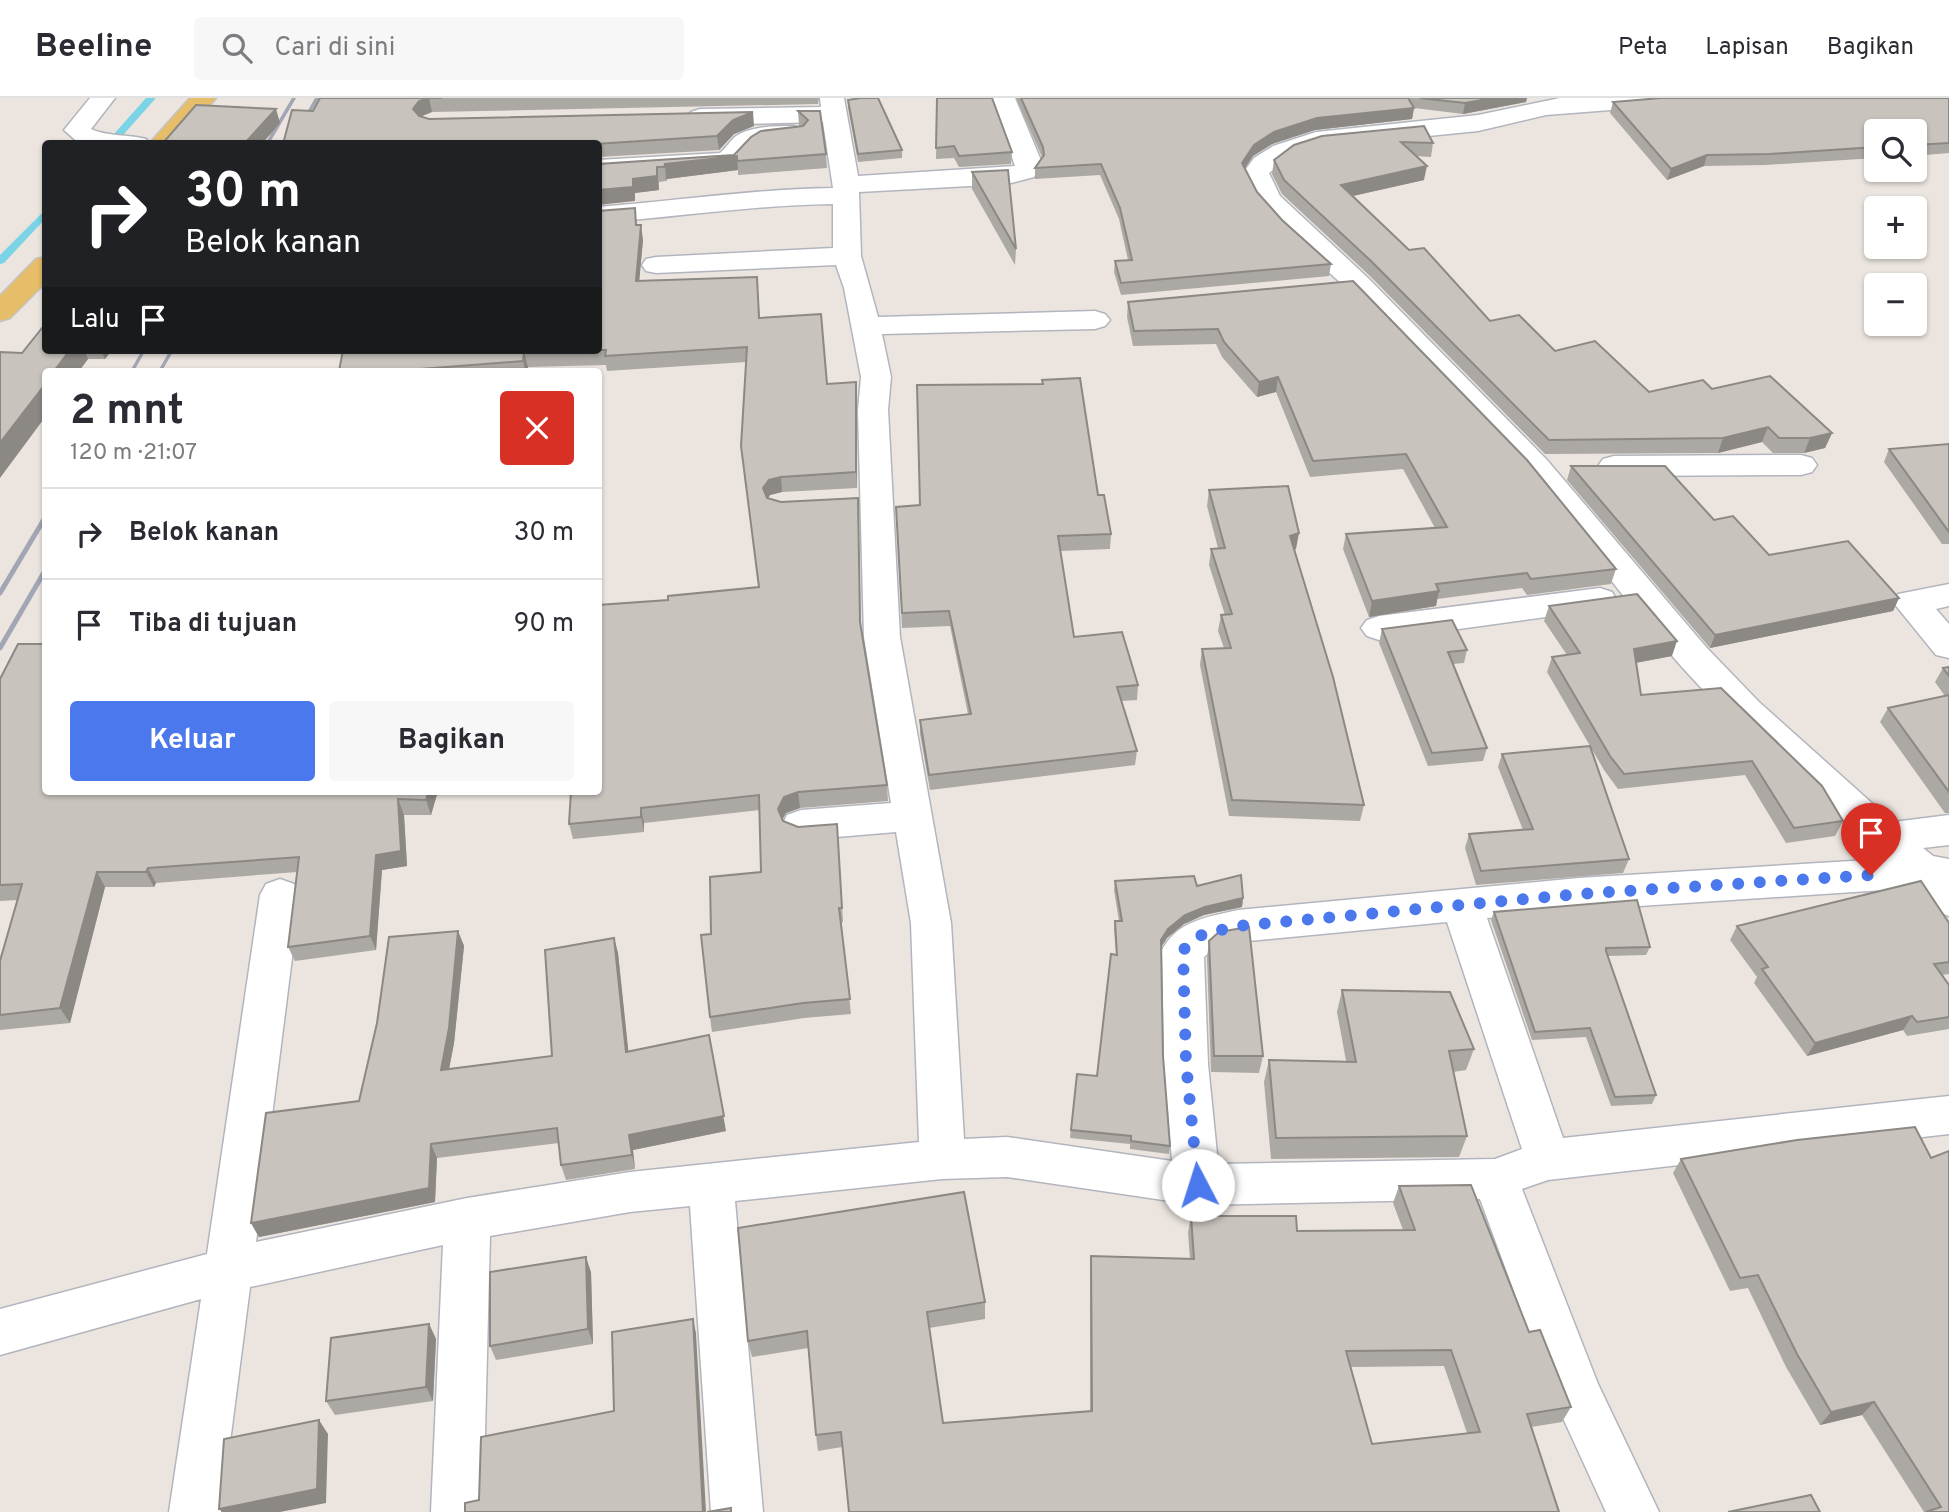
<!DOCTYPE html>
<html lang="id">
<meta charset="utf-8">
<style>
:root{--surface:#fff;--page:#f7f7f7;--text:#2b2b33;--muted:#7c7c81;--line:#e1e1e2;--accent:#4b79ed}
body{margin:0;font-family:Overpass,sans-serif;background:var(--page);color:var(--text);height:100vh;display:flex;flex-direction:column;font-size:26px;white-space:nowrap}
*{box-sizing:border-box;margin:0}
p{font-size:23px;color:var(--muted)}
.icon{flex:none;width:38px;height:38px;fill:none;stroke:currentColor;stroke-width:2;stroke-linecap:round;stroke-linejoin:round}
.map{position:relative;flex:1;overflow:hidden}
.details{position:absolute;left:42px;top:270px;width:560px;height:427px;display:flex;flex-direction:column;background:var(--surface);border-radius:7px;box-shadow:0 2px 5px #0004}
.details>*{flex:none}
.hud{position:absolute;left:42px;top:42px;width:560px;height:214px;border-radius:7px;box-shadow:0 2px 5px #0004;background:#202124;color:#fff;overflow:hidden}
.buttons{position:absolute;left:1864px;top:21px;display:grid;gap:14px}
.buttons a{display:grid;place-items:center;width:63px;height:63px;border-radius:7px;background:var(--surface);box-shadow:0 2px 5px #0004;font-size:35px}
.pin{position:absolute;display:grid;place-items:center;width:60px;height:60px;color:#fff;margin:-72px -30px;border-radius:50% 50% 50% 0;rotate:-45deg;box-shadow:0 0 7px #0007}
.pin .icon{rotate:45deg}
.me{position:absolute;width:77px;margin:-38px;rotate:355deg;stroke-linejoin:round;filter:drop-shadow(0 0 5px #0008)}
.turn{display:flex;align-items:center;gap:24px;height:147px;padding:0 28px;font-size:32px}
.turn .icon{width:91px;height:91px;stroke-width:2.5}
.turn b{display:block;font-size:49px;line-height:60px}
.then{display:flex;align-items:center;height:66px;padding:0 28px;background:#0003;gap:14px;font-size:26px}
.round{display:grid;place-items:center;flex:none;width:74px;height:74px;border-radius:7px;background:var(--page)}
.overview{display:flex;align-items:center;justify-content:space-between;height:119px;padding:0 28px}
h1{font-size:42px;font-weight:700;line-height:52px}
.primary-button{display:flex;gap:14px;margin-top:auto;padding:14px 28px}
.primary-button a{flex:1;height:80px;border-radius:7px;background:var(--accent);color:#fff;font-size:28px;font-weight:700;line-height:80px;text-align:center}
.primary-button a+a{background:var(--page);color:var(--text)}
ul{padding:0;list-style:none}
li{display:flex;align-items:center;gap:21px;height:91px;padding:0 28px;border-top:2px solid var(--line)}
li div{flex:1}
li b{display:block;font-size:26px}
li em{font-style:normal}
header{display:flex;align-items:center;gap:42px;box-sizing:border-box;height:98px;padding:0 35px;background:var(--surface);border-bottom:2px solid var(--line)}
header strong{font-size:33px}
nav{display:flex;gap:38px;margin-inline-start:auto;font-size:24px}
.search{width:490px;height:63px;background:var(--page);display:flex;align-items:center;gap:18px;box-sizing:border-box;padding:0 24px;border-radius:7px;color:var(--muted);font-size:26px}
.map>svg:first-child{display:block}
.lines{fill:none;stroke-linecap:round;stroke-linejoin:round}
.stream{fill:#7ad4e6;fill-rule:evenodd}
.minor-casing{stroke:#b2b5be;stroke-width:3}
.major-casing{stroke:#c4c4c4;stroke-width:3}
.minor{fill:#fff;fill-rule:evenodd}
.major{fill:#e6bd69;fill-rule:evenodd}
.rail-far1{stroke:#a2a6b4;stroke-width:3.5}
.rail{stroke:#a2a6b4;stroke-width:5}
.wall{fill:#aca8a3;fill-rule:evenodd}
.shaded-wall{fill:#8c8884}
.building{fill:#c8c3bd;stroke:#8c8884;stroke-width:2;fill-rule:evenodd}
.route{stroke:#4b79ed;stroke-width:12;stroke-dasharray:0 21.6}
</style>
<header>
<strong>Beeline</strong>
<div class="search"><svg class="icon" aria-label="search" viewBox="0 0 24 24"><circle cx="10" cy="10" r="6"/><path d="M15 15l6 6"/></svg>Cari di sini</div>
<nav><a>Peta</a><a>Lapisan</a><a>Bagikan</a></nav>
</header>
<div class="map">
<svg width="1949" height="1414" viewBox="0 0 1949 1414">
<rect width="100%" height="100%" fill="#ece5df"/>
<g class="lines">
<path class="stream" d="M146,0H156L115,46H105Z
M46,111V120L4,165L0,166V157Z"/>
<defs>
<path id="minor" d="M90,0H115L91,31C108,39 128,36 146,41L150,46H80L64,32Z
M820,0H844L858,78L1015,68L991,0H1015L1040,60L1041,67L1034,79L1007,86L859,94L861,158L878,219L1095,213L1105,216L1110,222L1105,228L1095,231L882,236L891,279L888,312L900,539L951,825L964,1041L1007,1039L1172,1063L1164,966L1162,852C1178,822 1208,819 1238,812L1579,780L1884,761C1814,700 1743,637 1681,568C1626,506 1579,436 1524,375C1467,312 1407,251 1348,192C1316,160 1255,117 1243,75L1254,60L1273,48L1316,34L1478,17L1560,0H1687L1684,5L1675,7L1546,17L1478,33L1319,49L1291,58L1269,75L1280,98L1368,180L1547,362L1706,549L1759,604L1893,724L1949,717V747L1923,750L1933,758L1949,761V818L1935,813L1915,790L1579,812L1487,820L1563,1040L1949,998V1036L1548,1082L1522,1091L1598,1286L1659,1414H1606L1552,1296L1480,1101L1197,1107L1007,1079L942,1081L735,1103L763,1414H711L690,1108L630,1114L490,1138L483,1414H431L443,1147L250,1189L221,1414H169L201,1201L0,1257V1211L207,1156L260,797L266,786L280,781L294,786L300,797L256,1144L467,1100L630,1074L919,1044L911,825L896,734L801,742L787,737L782,727L787,717L801,712L891,705L864,539L858,312L861,279L844,190L836,167L656,175L646,173L642,167L646,161L656,159L833,150V106C754,107 677,119 598,125V109C677,103 754,91 833,90L823,24L700,27L691,24L687,19L691,14L700,11L821,9ZM1447,824L1522,1051L1495,1061L1218,1066L1208,966L1204,859L1215,849L1238,844Z
M793,28L802,31L806,36L802,41L762,45L751,51L735,69L598,78V62L720,55C726,50 730,43 736,38C752,28 775,28 793,28Z
M1801,357L1812,360L1817,367L1812,374L1801,377L1614,378L1603,375L1598,368L1603,361L1614,358Z
M1949,486V508L1936,511L1949,526V560L1936,557L1893,504L1898,496Z
M1600,490L1612,494L1617,502L1612,510L1379,542L1367,538L1361,530L1367,522L1379,518Z"/>
<path id="major" d="M190,0H216L176,46H149Z
M46,159V184L10,220L0,223V198L36,161Z"/>
</defs>
<use href="#minor" class="minor-casing"/>
<use href="#major" class="major-casing"/>
<use href="#minor" class="minor"/>
<use href="#major" class="major"/>
<path class="rail-far1" d="M267,46L294,0
M291,46L317,0
M132,273L144,252
M160,273L172,252"/>
<path class="rail" d="M0,495L46,418
M0,550L46,471"/>
</g>
<path class="wall" d="M320,0H819L818,6L432,14L422,18L421,19L429,21L754,28L734,36L719,52L598,59V46H283L313,13Z
M937,0L1012,54L1011,66L959,69L954,60L936,61Z
M1016,0H1527L1526,4L1463,16L1414,10L1412,21L1315,32L1272,46L1253,58L1245,70L1257,94L1282,122L1331,166L1329,178L1121,197L1114,174L1115,163L1128,162L1119,121L1100,77L1035,81V70L1042,59Z
M1949,0V55L1914,58V33H1876V60L1765,67L1704,68L1667,82L1610,15L1613,4Z
M848,2L902,52V60L858,64L848,10Z
M798,13H820L826,56L827,70L738,77V72L667,81L666,83L659,84V92L635,95V103L598,66L734,57L801,29L799,27Z
M1424,28L1433,45L1431,59L1416,58L1424,82L1353,98L1409,152L1490,223L1649,294L1712,291L1832,335L1825,350L1804,355H1773L1762,344L1718,355L1545,356L1370,178L1282,96L1272,76L1274,62Z
M972,74L1016,151L1015,167L972,91Z
M637,127L643,142L639,183L757,179L760,220L827,286L856,284L857,390L782,394L770,397L768,400L781,404L858,400L861,529L887,687L888,703L800,710L786,715L782,721L783,723L798,729L837,726L843,824L841,825L851,916L804,920L712,934L710,919L711,836L761,774L760,712L644,725V734L573,741L569,726L668,502L759,489L746,264L607,273L606,267L528,269L527,273H339Z
M1353,183L1616,471L1611,486L1527,497L1522,490L1437,501L1436,508L1369,519L1343,451L1346,436L1435,430L1403,371L1310,379L1276,294L1257,299L1222,259L1216,246L1133,248L1127,219L1128,204Z
M46,252H112L105,261H88L79,273H46L22,255Z
M1042,282L1098,397L1111,436L1110,451L1060,453L1074,539L1138,587L1137,602L1121,603L1137,653L1135,667L930,692L920,636V622L968,616L950,528L902,530L896,409L920,407L1042,286Z
M1949,346V446H1942L1884,364L1889,351Z
M1571,368L1714,422L1769,457L1899,500L1893,513L1710,550L1567,382Z
M1209,392L1296,451L1294,452L1364,707L1360,723L1229,718L1200,567L1202,551L1224,550L1218,533L1221,517H1225L1209,467L1211,451L1218,450L1207,408Z
M1549,508L1672,558L1636,565L1641,597L1721,590L1843,723L1835,738L1786,745L1745,677L1618,691L1604,672L1547,574L1552,559L1567,557L1544,523Z
M1382,531L1467,552L1464,565L1453,566L1487,650L1483,663L1428,668L1379,545Z
M1949,569V715H1945L1880,624L1888,610L1945,598L1935,584L1943,570Z
M0,581L438,693L431,717H404L407,768L382,772L376,852L295,863L288,849L297,774L156,785L154,789H105L70,925L0,932V862L18,802L0,803Z
M1502,656L1629,761L1623,775L1476,787L1465,750L1469,736L1523,732L1498,669Z
M1115,783L1197,788L1243,800L1242,809L1204,817L1184,826L1167,840L1161,849L1163,958L1170,1048L1169,1056L1130,1051V1046L1070,1040L1077,976L1097,978L1116,857L1114,831L1115,823H1119L1114,792Z
M1494,814L1650,849L1646,857L1607,858L1656,997L1652,1006L1611,1008L1586,939L1532,942L1491,822Z
M1949,825V876L1942,877L1949,887V931L1907,938L1903,932L1807,958L1754,885L1757,879L1730,842L1737,828Z
M458,833L464,848L454,945L449,971L552,958L614,840L618,855L628,953L726,1033L633,1052L635,1071L566,1082L561,1067L559,1045L437,1060L435,1104L259,1139L251,1125L359,1003Z
M1209,843L1263,958L1259,975L1211,974L1207,860Z
M1342,892L1474,951L1466,972L1453,974L1467,1038L1459,1059L1271,1061L1264,984L1269,962L1346,963L1337,914Z
M1797,1042L1949,1414H1924L1862,1317L1820,1327L1786,1269L1748,1190L1730,1193L1673,1075L1681,1061Z
M1399,1088L1529,1234L1571,1309L1562,1324L1531,1329L1559,1414L842,1349L818,1353L816,1337L808,1250L752,1259L748,1243L985,1204V1221L929,1230L943,1325L1090,1313V1175L1091,1158L1190,1161L1188,1135L1191,1118L1297,1133L1403,1132L1393,1105ZM1444,1268L1467,1335L1372,1346L1351,1269Z
M591,1174L593,1246L496,1262L490,1248Z
M429,1226L436,1241L433,1303L335,1317L326,1303Z"/>
<path class="shaded-wall" d="M429,0L432,14L422,18L416,25L413,11L419,3Z
M1493,0H1527L1526,4L1463,16L1465,5Z
M1414,10L1412,21L1315,32L1272,46L1253,58L1241,76L1242,65L1254,47L1274,34L1317,20Z
M276,11L280,25L262,46H244Z
M753,14L754,28L734,36L719,52L717,38L733,22Z
M1707,57L1704,68L1667,82L1671,71Z
M737,58L738,72L667,81L666,83L665,66Z
M1427,68L1424,82L1339,101L1341,87Z
M657,69L659,92L635,95V103L598,107V92L633,81Z
M641,127L643,142L638,197L636,183Z
M70,252H84L88,261L79,273H54Z
M101,252H112L105,261Z
M524,254L528,269L527,273H525L523,263Z
M1278,279L1276,294L1257,299L1259,284Z
M856,284L857,299V390L856,374Z
M46,285V318L0,380V345Z
M1768,329L1762,344L1718,355L1723,340Z
M1832,335L1825,350L1804,355L1810,340Z
M781,379L782,394L770,397L765,406L763,390L769,382Z
M1299,435L1296,451L1287,454L1290,438Z
M1439,493L1436,508L1369,519L1372,503Z
M1899,500L1893,513L1710,550L1715,537Z
M1677,543L1672,558L1629,566L1634,551Z
M429,693H438L431,717L426,702Z
M798,694L800,710L786,715L780,726L778,711L784,699Z
M398,701L404,717L407,768L382,772L376,852L370,838L376,757Z
M641,710L644,725V734L641,719Z
M148,770L156,785L154,789L146,774Z
M97,774L105,789L70,925L60,910Z
M1243,800L1242,809L1204,817L1184,826L1167,840L1160,851L1161,842L1168,831L1185,817L1205,809Z
M458,833L464,848L454,945L446,987L441,972Z
M614,840L618,855L630,968L626,954Z
M1912,918L1903,932L1807,958L1815,945Z
M709,937L726,1033L633,1052L635,1071L632,1057L629,1037Z
M431,1046L437,1060L435,1104L259,1139L251,1125Z
M586,1159L591,1174L593,1246L588,1231Z
M693,1221L696,1235L706,1414H703Z
M429,1226L436,1241L433,1303L426,1289Z
M1874,1304L1862,1317L1820,1327L1831,1314Z
M319,1322L328,1336L326,1405L280,1414H222L219,1411Z"/>
<path class="building" d="M320,0H442H429L419,3L413,11L419,18L429,21L753,14L733,22L717,38L595,46H283L292,12L313,13Z
M861,0H878L902,52L858,56L848,2Z
M937,0H992L1012,54L959,58L954,48L936,50Z
M1021,0H1408L1414,10L1317,20L1274,34L1254,47L1242,65L1257,94L1282,122L1331,166L1121,185L1115,163L1132,162L1120,110L1101,66L1035,70L1044,57L1043,49Z
M1420,0H1493L1465,5Z
M1661,0H1949V45L1914,47V33H1876V49L1769,56L1707,57L1671,71L1613,4Z
M196,7L276,11L244,46H162Z
M798,13H820L826,56L737,63V58L665,66L664,69H657V78L633,81V89L598,92V66L734,57L751,39L761,33L803,28L808,22Z
M1424,28L1433,45L1401,44L1427,68L1341,87L1409,152L1424,150L1490,223L1519,217L1555,253L1595,243L1649,294L1703,282L1712,291L1770,278L1832,335L1810,340H1779L1768,329L1723,340L1549,342L1372,164L1284,82L1274,62L1294,47L1322,38Z
M1008,72L1016,151L972,74Z
M635,110L636,127H641L636,183L757,179L759,220L821,216L827,286L856,284V374L781,379L769,382L763,390L767,400L781,404L858,400L860,524L887,687L798,694L784,699L778,711L783,723L798,729L837,726L842,810H839L850,901L803,905L710,919L701,837L711,836L710,779L761,774L759,697L641,710V719L569,726L571,693H598V507L668,502V498L759,489L741,348L747,249L605,258L606,252H598V113Z
M1353,183L1527,362L1616,471L1531,481L1527,475L1436,486L1439,493L1372,503L1346,436L1447,429L1406,356L1313,363L1278,279L1259,284L1224,244L1218,231L1134,233L1128,204Z
M46,225V252H70L54,273H46V285L0,345V254L22,255Z
M343,252H595L524,254L523,263L395,273H339Z
M1080,280L1098,397H1104L1111,436L1058,438L1074,539L1122,534L1138,587L1117,589L1137,653L929,677L920,622L971,616L949,513L902,515L896,409L920,407L917,287L1043,286L1042,282Z
M1949,346V434L1889,351Z
M1571,368H1665L1714,422L1733,418L1769,457L1848,443L1899,500L1715,537Z
M1288,388L1299,435L1290,438L1333,579L1364,707L1232,702L1202,551L1231,550L1221,517L1232,516L1211,451L1225,450L1209,392Z
M1637,496L1677,543L1634,551L1641,597L1721,590L1822,688L1843,723L1794,730L1752,663L1624,676L1610,658L1552,559L1580,555L1549,508Z
M1452,522L1467,552L1448,554L1487,650L1432,655L1382,531Z
M18,546H46V693H429L426,702L398,701L401,753L376,757L370,838L288,849L299,759L148,770L146,774H97L60,910L0,917V863L22,786L0,787V581Z
M1949,569V578L1943,570Z
M1949,597V694L1888,610Z
M1590,648L1629,761L1481,773L1469,736L1533,731L1502,656Z
M1241,777L1243,800L1205,809L1185,817L1168,831L1161,842L1163,958L1170,1048L1131,1043V1038L1071,1032L1077,976L1097,978L1111,856L1117,857L1115,823H1122L1115,783L1194,778L1197,788Z
M1921,783L1949,825V864L1934,866L1949,887V919L1917,924L1912,918L1815,945L1762,871L1768,869L1737,828Z
M1637,802L1650,849L1606,850V853L1656,997L1615,999L1590,930L1535,934L1494,814Z
M1249,829L1263,958H1214L1209,843L1219,834Z
M458,833L449,930L441,972L552,958L545,852L614,840L626,954L709,937L724,1018L629,1037L632,1057L561,1067L557,1030L431,1046L429,1090L251,1125L266,1015L359,1003L377,925L389,839Z
M1342,892L1450,894L1474,951L1449,953L1467,1038L1276,1040L1269,962L1356,964Z
M1915,1029L1931,1060L1949,1053V1414H1926L1941,1409L1874,1304L1831,1314L1797,1256L1758,1177L1740,1180L1681,1061L1797,1042Z
M1471,1087L1529,1234L1540,1232L1571,1309L1527,1316L1559,1414H849L841,1334L816,1337L807,1233L748,1243L738,1130L964,1094L985,1204L927,1214L943,1325L1092,1313L1091,1158L1194,1161L1191,1118H1296L1297,1133L1415,1132L1399,1088ZM1451,1252L1480,1334L1372,1346L1346,1253Z
M586,1159L588,1231L490,1248V1174Z
M693,1221L703,1414H465V1405L479,1402L481,1339L614,1313L612,1234Z
M429,1226L426,1289L326,1303L331,1240Z
M319,1322L317,1391L219,1411L224,1341Z
M1811,1397L1820,1414H1728Z
M731,1410V1414H707Z"/>
<g class="lines">
<path class="route" d="M1198,1087L1186,965L1183,852L1203,836L1238,828L1579,796L1871,777"/>
</g>
</svg>
<div class="buttons">
<a><svg class="icon" aria-label="search" viewBox="0 0 24 24"><circle cx="10" cy="10" r="6"/><path d="M15 15l6 6"/></svg></a>
<a>+</a>
<a>−</a>
</div>
<div class="pin" style="left:1871px;top:777px;background:#d93025"><svg class="icon" aria-label="arrive" viewBox="0 0 24 24"><path d="M6 21V4h12l-3 4 3 4H6"/></svg></div>
<svg class="me" style="left:1198px;top:1087px" viewBox="-20 -20 40 40"><circle r="19" fill="#fff"/><path d="M0-13L10 11 0 6-10 11z" fill="#4b79ed"/></svg>
<div class="hud">
<div class="turn"><svg class="icon" aria-label="right" viewBox="0 0 24 24"><path d="M7 20v-9h11M14 6l5 5-5 5"/></svg><div><b>30 m</b>Belok kanan</div></div>
<div class="then">Lalu<svg class="icon" aria-label="arrive" viewBox="0 0 24 24"><path d="M6 21V4h12l-3 4 3 4H6"/></svg></div>
</div>
<section class="details">
<div class="overview"><div><h1>2 mnt</h1><p>120 m · 21:07</p></div><a class="round" style="background:#d93025;color:#fff"><svg class="icon" aria-label="close" viewBox="0 0 24 24"><path d="M6 6l12 12M18 6L6 18"/></svg></a></div>
<ul>
<li><svg class="icon" aria-label="right" viewBox="0 0 24 24"><path d="M7 20v-9h11M14 6l5 5-5 5"/></svg><div><b>Belok kanan</b></div><em>30 m</em></li>
<li><svg class="icon" aria-label="arrive" viewBox="0 0 24 24"><path d="M6 21V4h12l-3 4 3 4H6"/></svg><div><b>Tiba di tujuan</b></div><em>90 m</em></li>
</ul>
<div class="primary-button"><a>Keluar</a><a>Bagikan</a></div>
</section>
</div>
